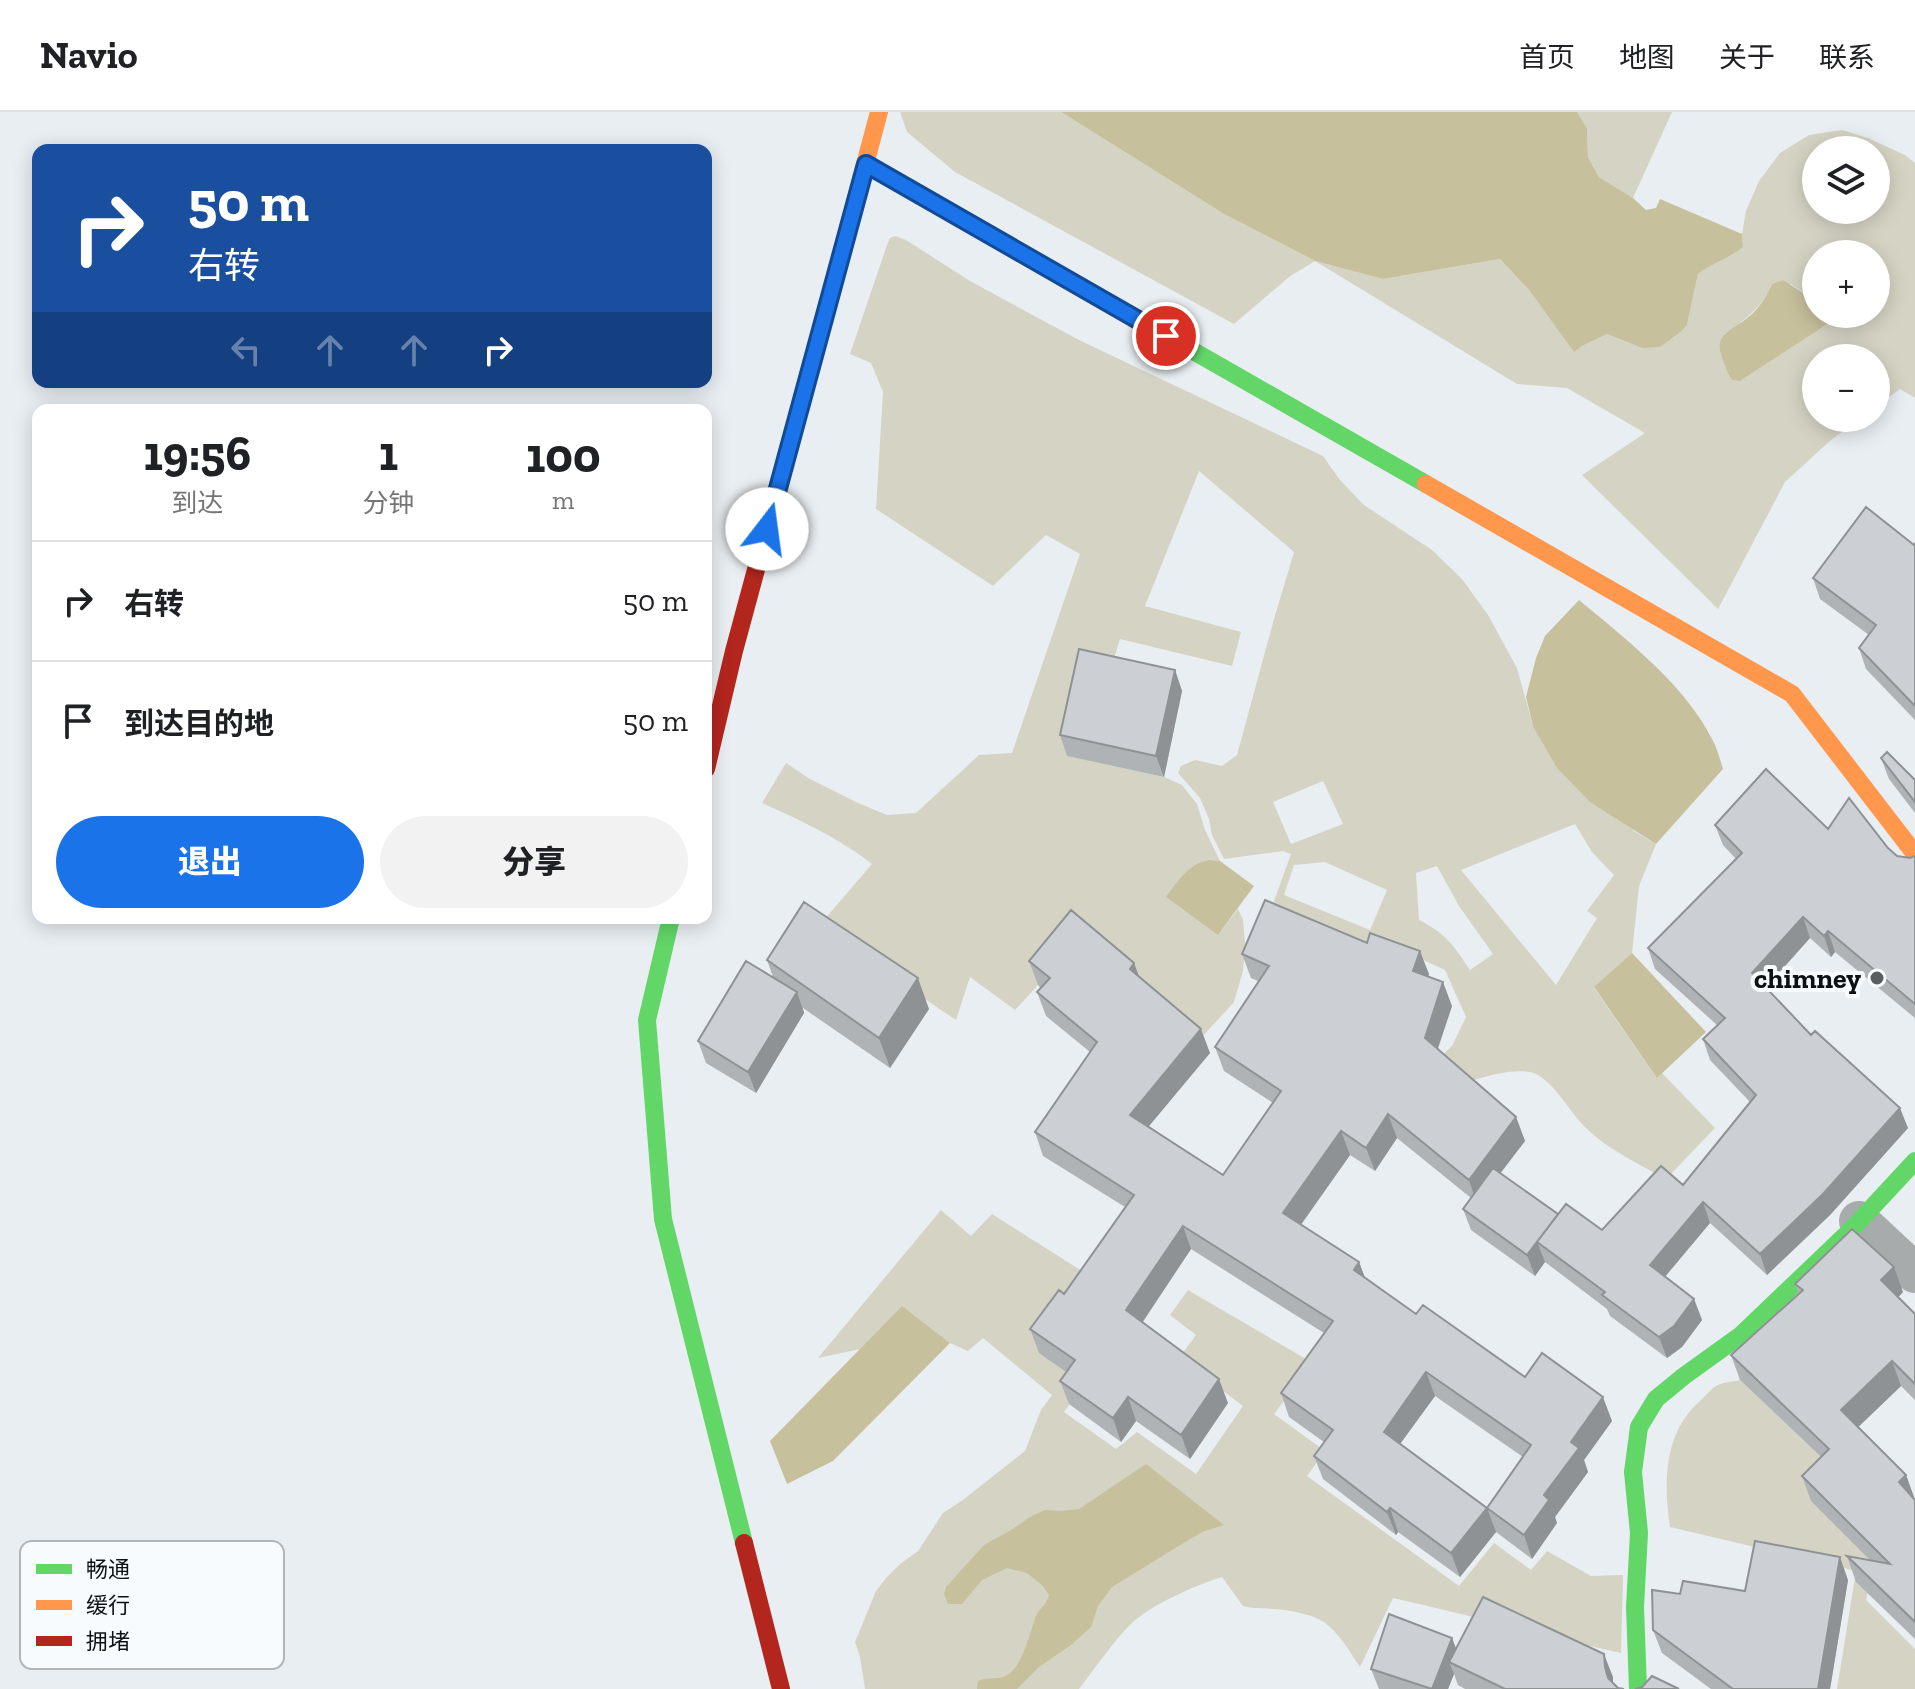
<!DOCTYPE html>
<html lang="zh">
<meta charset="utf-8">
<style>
:root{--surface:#fff;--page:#f2f2f2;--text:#202124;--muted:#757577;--line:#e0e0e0;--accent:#1a73e8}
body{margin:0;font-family:"Zilla Slab","Noto Sans SC",serif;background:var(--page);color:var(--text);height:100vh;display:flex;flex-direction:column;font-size:30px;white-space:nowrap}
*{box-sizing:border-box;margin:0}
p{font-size:26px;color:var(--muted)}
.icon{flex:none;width:44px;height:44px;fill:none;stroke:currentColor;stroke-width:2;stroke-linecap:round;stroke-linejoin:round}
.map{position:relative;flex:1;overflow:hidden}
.side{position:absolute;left:32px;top:292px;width:680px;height:520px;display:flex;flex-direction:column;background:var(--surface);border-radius:16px;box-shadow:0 4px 20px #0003}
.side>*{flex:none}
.banner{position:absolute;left:32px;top:32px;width:680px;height:244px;border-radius:16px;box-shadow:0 4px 20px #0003;background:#1a4fa0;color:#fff;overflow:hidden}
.buttons{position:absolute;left:1802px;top:24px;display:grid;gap:16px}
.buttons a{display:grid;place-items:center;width:88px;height:88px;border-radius:50%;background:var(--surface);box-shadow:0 4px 20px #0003;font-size:40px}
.pin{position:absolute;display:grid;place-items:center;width:68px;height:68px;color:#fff;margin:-34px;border:4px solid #fff;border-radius:50%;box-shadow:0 2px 8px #0007}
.me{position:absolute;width:88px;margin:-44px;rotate:15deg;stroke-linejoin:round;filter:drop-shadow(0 0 6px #0008)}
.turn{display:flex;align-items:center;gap:28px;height:168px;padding:0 24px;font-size:36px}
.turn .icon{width:104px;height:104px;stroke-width:2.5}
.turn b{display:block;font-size:56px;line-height:68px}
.lanes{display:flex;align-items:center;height:76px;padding:0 24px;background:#0003;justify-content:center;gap:40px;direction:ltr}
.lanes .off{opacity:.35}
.eta{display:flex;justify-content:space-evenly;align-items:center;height:136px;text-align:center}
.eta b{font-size:48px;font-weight:800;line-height:56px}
.action{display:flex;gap:16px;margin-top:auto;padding:16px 24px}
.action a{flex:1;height:92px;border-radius:48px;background:var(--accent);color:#fff;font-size:32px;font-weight:800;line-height:92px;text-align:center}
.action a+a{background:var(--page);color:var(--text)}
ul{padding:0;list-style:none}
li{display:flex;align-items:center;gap:24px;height:120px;padding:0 24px;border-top:2px solid var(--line)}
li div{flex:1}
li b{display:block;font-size:30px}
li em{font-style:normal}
header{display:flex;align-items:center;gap:48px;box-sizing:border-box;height:112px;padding:0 40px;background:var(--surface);border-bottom:2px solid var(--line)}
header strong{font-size:38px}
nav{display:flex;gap:44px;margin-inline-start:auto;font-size:28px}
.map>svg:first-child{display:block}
.green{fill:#d5d4c4;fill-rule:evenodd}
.water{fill:#c7c09d}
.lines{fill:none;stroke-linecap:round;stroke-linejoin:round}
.street{stroke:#a8abac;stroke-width:40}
.fast{stroke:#63d668;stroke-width:18}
.slow{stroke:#ff974d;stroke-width:18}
.jam{stroke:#b3261e;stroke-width:18}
.wall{fill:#afb3b6;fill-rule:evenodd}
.shaded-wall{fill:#8f9294}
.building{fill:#ccd0d4;stroke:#8f9294;stroke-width:2;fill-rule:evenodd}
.route-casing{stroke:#114b97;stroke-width:20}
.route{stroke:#1a73e8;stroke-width:14}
.poi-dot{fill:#5b5e61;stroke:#f7fbfe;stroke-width:3}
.labels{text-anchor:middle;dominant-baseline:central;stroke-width:8;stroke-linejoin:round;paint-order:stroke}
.poi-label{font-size:28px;font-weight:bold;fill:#0e1113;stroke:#f7fbfe;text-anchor:end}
.key{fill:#f7fbfe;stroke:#b1b5b8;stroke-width:2}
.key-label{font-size:22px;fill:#0e1113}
</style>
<header>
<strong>Navio</strong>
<nav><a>首页</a><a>地图</a><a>关于</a><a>联系</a></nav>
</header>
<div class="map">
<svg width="1915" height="1577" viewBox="0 0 1915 1577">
<rect width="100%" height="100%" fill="#e9eef2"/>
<path class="green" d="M900,0H1061L1224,102L1315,149L1383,167L1500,147L1582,234L1607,222L1642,236L1687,213L1698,162C1714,150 1727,148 1743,135L1742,122L1746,99L1759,69L1780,41L1809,23L1842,18L1868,26L1905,43L1915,51V286L1900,277L1876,295V246H1816V306H1861L1831,328L1785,370L1718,497L1582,363L1645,321L1567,276L1517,272L1315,149L1289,165L1234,212L955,60L907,20ZM1816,38H1876V98H1816ZM1816,142H1876V202H1830L1831,205L1828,211L1820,217L1740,269L1724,222C1746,207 1761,197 1772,172H1791L1816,189Z
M1577,0H1672L1633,86L1599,65L1588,45L1587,16Z
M895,124L906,128L970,169L1079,228L1323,344L1340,368L1364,393L1432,438L1462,467L1488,503L1517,556L1533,614L1634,719L1656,732L1639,774L1632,841L1594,876L1657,966L1662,961L1715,1016L1666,1067C1640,1053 1602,1034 1582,1012C1569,998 1549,963 1530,960C1504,956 1470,970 1445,977L1437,948L1452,934L1466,905L1445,858L1384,830L1345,834L1269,803L1291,742L1283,739L1224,747L1212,723L1209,707L1200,686L1178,661L1181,654L1195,648L1222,654L1237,643L1274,507L1294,440L1199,359L1145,494L1241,520L1232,554L1120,527L1109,563L1068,644L1164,665L1182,673L1197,692L1205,718L1220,749L1209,748L1218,823L1238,797L1243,808L1245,831L1243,859L1234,890L1202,925L1038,873L1015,898L970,865L956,908L818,815L872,752C839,726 800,708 762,691L786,651L810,667L856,690L887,703L916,701L979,643L1012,641L1080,442L1046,423L993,474L876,397L883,280L871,251L850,242L887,133L890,126ZM1323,669L1343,712L1291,732L1273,690ZM1575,712L1592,740L1614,763L1587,799L1597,806L1556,873L1461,758ZM1325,750L1387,778L1370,818L1284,783L1294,753ZM1437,754L1459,794L1493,842L1470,858C1453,833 1447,822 1419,808L1416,761Z
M941,1098L971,1124L992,1102L1093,1166L1084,1272L1064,1300L1116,1337L1137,1320L1196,1362L1243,1294L1179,1246L1196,1223L1170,1203L1188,1178L1313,1251L1274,1302L1325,1339L1307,1364L1459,1474L1494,1431L1531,1458L1547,1439L1591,1464L1623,1463L1621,1541C1545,1524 1470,1503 1393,1486L1360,1555C1350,1540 1339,1521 1324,1510C1312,1502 1289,1498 1274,1497C1263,1496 1254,1497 1243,1494L1222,1465C1194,1474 1152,1492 1131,1512C1112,1531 1096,1555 1079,1577H865L860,1545L855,1530L876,1479L886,1466L900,1452L918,1439L943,1401L964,1387L1025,1339L1041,1298L1052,1283L983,1226L968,1239L950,1231L902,1195L860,1237L818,1246Z
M1740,1268L1824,1348L1875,1453L1866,1488L1915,1537V1577H1837L1856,1459L1670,1415C1663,1369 1664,1319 1702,1287C1706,1283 1711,1277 1716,1274C1722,1270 1733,1270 1740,1268Z"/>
<path class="water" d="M1061,0H1577L1587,16L1588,45L1599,65L1633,86L1646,98L1656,96L1660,87L1742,122L1743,135C1727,148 1714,150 1698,162L1687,213L1679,221L1660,235L1642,236L1607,222L1582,234L1574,240L1530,179L1500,147L1383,167L1315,149L1224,102Z
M1783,168L1816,189V202H1830L1831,205L1828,211L1820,217L1740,269L1732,268C1727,261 1725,253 1722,245C1712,220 1736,217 1751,203C1760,195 1767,183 1772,172Z
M1579,488C1625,526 1685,573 1712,627C1717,636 1720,647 1723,657L1656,732L1590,690L1557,656L1533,614L1526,585L1536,546L1545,524Z
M1209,748L1220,749L1254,774L1218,823L1166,785C1178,769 1188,752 1209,748Z
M1632,841L1706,920L1657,966L1594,875Z
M902,1194L950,1231L833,1349L787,1372L770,1329Z
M1146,1352L1224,1413L1202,1420L1182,1432L1112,1475L1098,1494L1091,1515L1071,1533L1039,1555L1017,1577H977L978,1569C990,1564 1000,1569 1009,1562C1023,1552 1030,1520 1036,1504C1040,1495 1046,1494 1049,1483L1043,1474L1027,1461L1007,1456L982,1468L962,1492H948L944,1482L946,1475L984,1433L1011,1418L1030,1405L1045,1398L1061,1399L1079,1397Z"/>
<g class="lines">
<path class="street" d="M1859,1109L1915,1161"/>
<path class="fast" d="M866,52L1426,372
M671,806L647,908L663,1107L744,1431
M1638,1577L1635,1495L1639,1421L1633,1360L1639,1315L1656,1287L1684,1264L1741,1223L1851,1118L1915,1049"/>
<path class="slow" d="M828,191L879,0
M1426,372L1792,582L1915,742"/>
<path class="jam" d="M706,657L734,539L828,191
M744,1431L781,1577"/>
</g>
<path class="wall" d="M1915,431V608L1866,557L1859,536L1869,523L1820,487L1813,466L1914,433Z
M1175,558L1182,579L1164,665L1067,644L1060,623Z
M1881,646L1915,668V701L1889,667Z
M1715,713L1828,717L1888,736L1897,744L1910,746L1915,744V906L1835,840L1831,845L1810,826L1766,875L1811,923L1908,1016L1830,1103L1767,1163L1710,1111L1665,1165L1694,1187L1702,1208L1682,1235L1667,1246L1610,1204L1607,1197L1545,1150L1535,1164L1471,1118L1463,1097L1471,1086L1397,1026L1375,1059L1350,1043L1301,1113L1359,1150L1365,1166L1416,1202L1525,1265L1612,1309L1584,1348L1588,1360L1555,1405L1557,1411L1532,1447L1496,1420L1460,1465L1398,1420L1396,1423L1323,1367L1314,1344L1324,1330L1289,1305L1281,1281L1324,1221L1191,1137L1143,1210L1228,1291L1190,1347L1136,1309L1121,1330L1069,1292L1060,1269L1066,1260L1039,1241L1030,1217L1064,1182L1125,1095L1043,1044L1035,1020L1090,940L1046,904L1037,880L1041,876L1038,873L1029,849L1134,851L1139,865L1210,941L1149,1014L1223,1063L1273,991L1224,959L1215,935L1258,869L1251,866L1242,842L1429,862L1428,865L1452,894L1438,937L1516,1005L1525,1029L1500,1061L1558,1103L1602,1118L1683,1073L1750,990L1710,948L1703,927L1717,913L1655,857L1648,836L1736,747L1723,733ZM1435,1284L1523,1345L1487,1396L1400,1332Z
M767,848L929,897L890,956L803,896L804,901L756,981L706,951L698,929L773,865Z
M1795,1172L1903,1180L1898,1185L1915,1202V1288L1901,1274L1858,1315L1906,1363L1915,1388V1527L1856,1470L1847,1444L1870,1448L1811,1389L1802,1364L1821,1345L1740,1268L1731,1243L1799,1182Z
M1848,1468L1830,1577H1711L1662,1541L1653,1518L1680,1482L1745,1479Z
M1452,1526L1456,1537L1613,1565V1571L1618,1576L1624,1577H1465L1458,1573L1454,1562L1448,1577H1379L1371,1557Z"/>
<path class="shaded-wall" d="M1175,558L1182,579L1164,665L1156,644Z
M1803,805L1810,826L1760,882L1752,861Z
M1828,819L1835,840L1831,845L1824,824Z
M1420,839L1429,862L1421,883L1413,859Z
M1134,851L1143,875L1130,857Z
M918,866L929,897L890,956L879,926Z
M1443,870L1452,894L1433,950L1425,926Z
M797,880L804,901L756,981L748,960Z
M1201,917L1210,941L1139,1026L1130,1003Z
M1900,996L1908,1016L1830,1103L1767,1163L1760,1142Z
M1388,1002L1397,1026L1375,1059L1366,1036Z
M1516,1005L1525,1029L1477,1092L1469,1068Z
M1341,1019L1350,1043L1292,1125L1283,1101Z
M1703,1090L1710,1111L1657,1174L1650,1153Z
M1558,1102L1565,1123L1537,1130L1545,1150L1535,1164L1527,1143Z
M1183,1114L1191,1137L1135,1221L1126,1198Z
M1359,1150L1368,1174L1354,1158Z
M1894,1155L1903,1180L1890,1194L1881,1168Z
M1694,1187L1702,1208L1682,1235L1667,1246L1659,1225Z
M1892,1249L1901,1274L1850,1323L1841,1298Z
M1426,1260L1435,1284L1392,1343L1384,1320Z
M1219,1267L1228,1291L1190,1347L1181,1323Z
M1128,1285L1136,1309L1121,1330L1113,1306Z
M1603,1285L1612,1309L1584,1348L1588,1360L1555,1405L1557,1411L1532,1447L1524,1423L1571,1330Z
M1906,1363L1915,1388L1899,1370Z
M1390,1396L1398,1420L1396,1423L1387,1400Z
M1487,1396L1496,1420L1460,1465L1451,1441Z
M1840,1445L1848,1468L1830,1577H1818Z
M1452,1526L1460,1547L1449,1550L1454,1562L1448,1577H1432Z
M1604,1542L1613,1565V1577H1612L1605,1555Z"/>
<path class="building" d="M1866,395L1914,433L1915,431V594L1859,536L1876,513L1813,466Z
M1079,537L1175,558L1156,644L1060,623Z
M1887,640L1915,668V690L1881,646Z
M1766,657L1828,717L1849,686L1888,736L1897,744L1910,746L1915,744V892L1828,819L1824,824L1803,805L1752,861L1811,923L1815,919L1900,996L1823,1082L1760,1142L1703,1090L1650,1153L1694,1187L1674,1214L1659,1225L1602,1183L1605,1180L1537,1130L1566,1092L1602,1118L1661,1054L1683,1073L1756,983L1703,927L1725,906L1648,836L1742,741L1715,713Z
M1265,788L1367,831L1370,821L1420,839L1413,859L1443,870L1425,926L1516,1005L1469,1068L1388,1002L1366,1036L1341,1019L1283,1101L1359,1150L1354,1158L1416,1202L1423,1193L1525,1265L1542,1241L1603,1285L1571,1330L1579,1336L1544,1383L1549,1388L1524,1423L1487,1396L1451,1441L1390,1396L1387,1400L1314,1344L1333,1318L1281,1281L1333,1209L1183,1114L1126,1198L1219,1267L1181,1323L1128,1285L1113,1306L1060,1269L1075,1248L1030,1217L1059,1178L1064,1182L1134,1083L1035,1020L1097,930L1037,880L1050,866L1029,849L1071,798L1134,851L1130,857L1201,917L1130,1003L1223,1063L1281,979L1215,935L1269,854L1242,842ZM1426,1260L1531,1333L1487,1396L1384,1320Z
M804,790L918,866L879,926L767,848Z
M746,849L797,880L748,960L698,929Z
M1493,1056L1558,1102L1527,1143L1463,1097Z
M1852,1117L1894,1155L1881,1168L1915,1202V1272L1892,1249L1841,1298L1906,1363L1899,1370L1915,1388V1510L1847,1444L1890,1452L1802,1364L1829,1337L1731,1243L1803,1178L1795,1172Z
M1755,1429L1840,1445L1818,1577H1733L1653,1518L1652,1478L1680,1482L1683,1469L1745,1479Z
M1483,1485L1604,1542L1605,1555L1608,1566L1618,1576L1624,1577H1505L1449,1550Z
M1389,1502L1452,1526L1432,1577L1371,1557Z
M1652,1564L1679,1577H1635L1642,1575Z"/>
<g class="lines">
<defs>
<path id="route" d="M767,417L866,52L1166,224"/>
</defs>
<use href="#route" class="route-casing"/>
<use href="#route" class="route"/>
</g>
<circle class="poi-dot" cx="1877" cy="866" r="8"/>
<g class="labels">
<g class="poi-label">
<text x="1861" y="866">chimney</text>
</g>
</g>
<rect x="20" y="1429" width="264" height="128" rx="12" class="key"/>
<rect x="36" y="1452" width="36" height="10" fill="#63d668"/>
<rect x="36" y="1488" width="36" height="10" fill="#ff974d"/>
<rect x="36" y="1524" width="36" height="10" fill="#b3261e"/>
<g class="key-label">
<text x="86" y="1465">畅通</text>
<text x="86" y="1501">缓行</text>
<text x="86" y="1537">拥堵</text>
</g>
</svg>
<div class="buttons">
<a><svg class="icon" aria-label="layers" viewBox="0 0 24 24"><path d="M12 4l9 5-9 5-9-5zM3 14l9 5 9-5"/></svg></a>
<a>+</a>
<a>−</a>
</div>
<div class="pin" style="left:1166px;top:224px;background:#d93025"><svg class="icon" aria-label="arrive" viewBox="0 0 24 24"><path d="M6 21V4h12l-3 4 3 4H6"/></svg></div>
<svg class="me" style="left:767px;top:417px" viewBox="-20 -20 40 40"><circle r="19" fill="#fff"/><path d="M0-13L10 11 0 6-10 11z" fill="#1a73e8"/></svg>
<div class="banner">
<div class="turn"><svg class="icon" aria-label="right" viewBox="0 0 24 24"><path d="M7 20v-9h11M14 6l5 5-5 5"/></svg><div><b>50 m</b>右转</div></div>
<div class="lanes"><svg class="icon off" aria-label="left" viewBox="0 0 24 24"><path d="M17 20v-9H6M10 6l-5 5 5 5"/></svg><svg class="icon off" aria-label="ahead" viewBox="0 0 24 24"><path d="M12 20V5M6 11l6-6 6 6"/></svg><svg class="icon off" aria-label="ahead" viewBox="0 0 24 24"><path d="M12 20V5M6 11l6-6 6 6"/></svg><svg class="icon" aria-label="right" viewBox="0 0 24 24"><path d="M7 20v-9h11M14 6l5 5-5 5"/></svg></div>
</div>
<section class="side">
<div class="eta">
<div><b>19:56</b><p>到达</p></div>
<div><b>1</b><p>分钟</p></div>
<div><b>100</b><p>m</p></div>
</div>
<ul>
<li><svg class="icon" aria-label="right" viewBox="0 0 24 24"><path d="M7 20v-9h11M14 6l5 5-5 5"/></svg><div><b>右转</b></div><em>50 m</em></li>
<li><svg class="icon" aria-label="arrive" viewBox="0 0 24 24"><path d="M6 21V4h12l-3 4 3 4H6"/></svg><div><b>到达目的地</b></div><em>50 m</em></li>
</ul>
<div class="action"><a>退出</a><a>分享</a></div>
</section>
</div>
